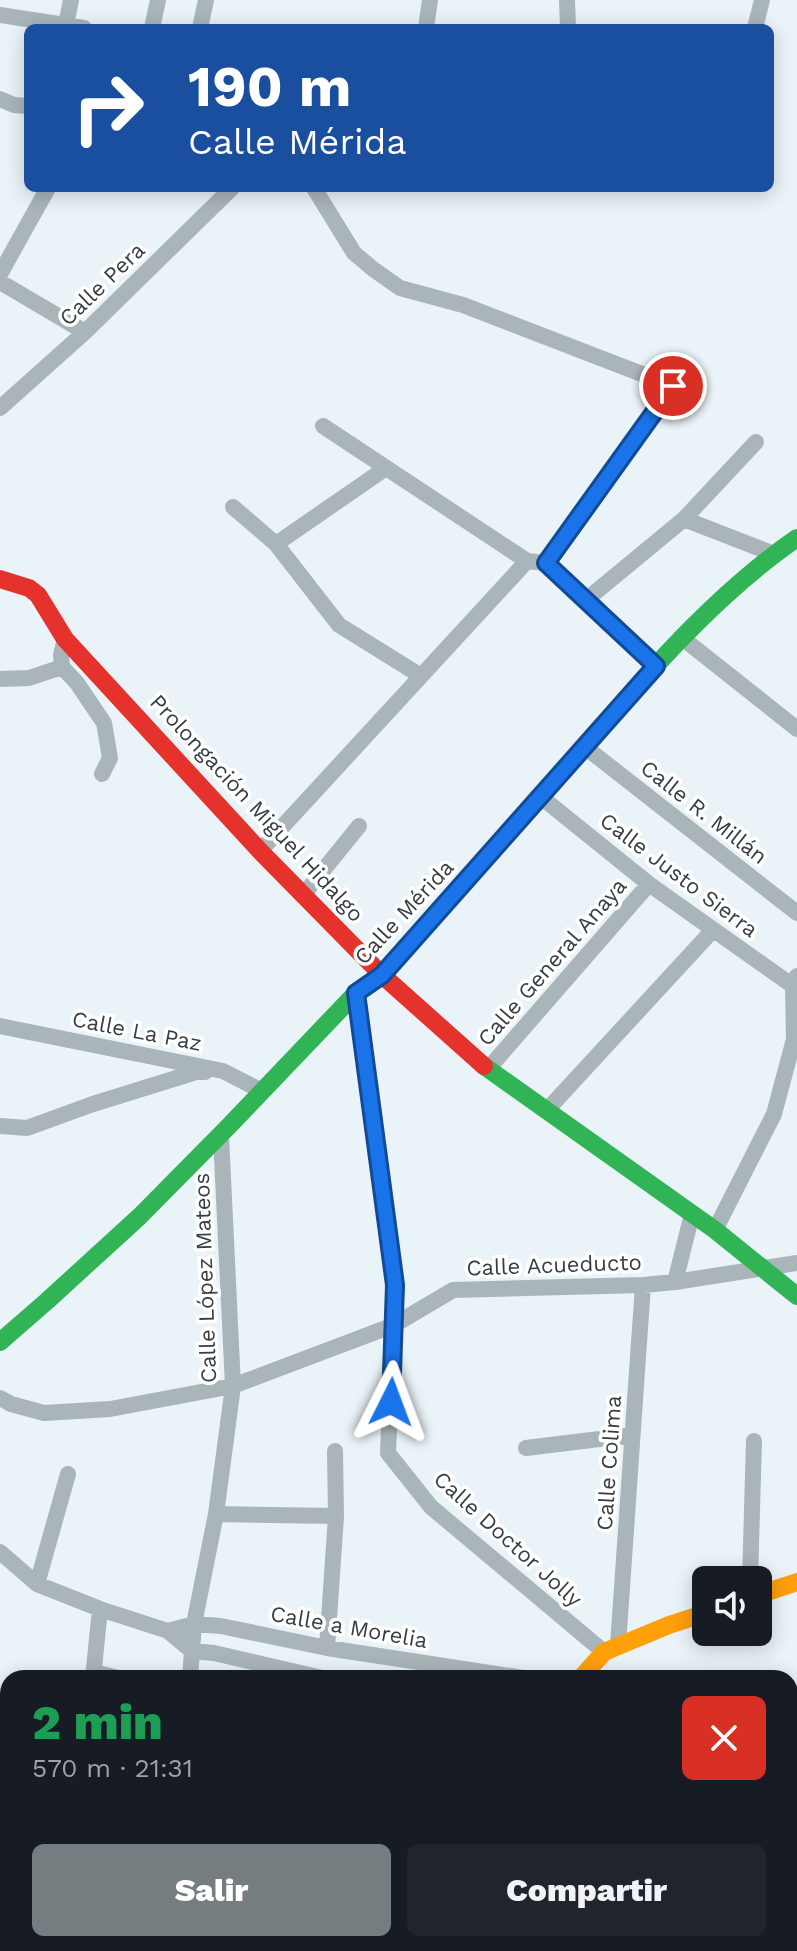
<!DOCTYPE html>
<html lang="es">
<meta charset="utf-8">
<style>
:root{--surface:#171b24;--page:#20242c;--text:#f1f3f6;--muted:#9ea1a6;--accent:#767d81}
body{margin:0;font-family:"Work Sans",sans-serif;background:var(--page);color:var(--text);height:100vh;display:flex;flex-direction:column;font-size:30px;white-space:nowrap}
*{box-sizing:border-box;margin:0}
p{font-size:26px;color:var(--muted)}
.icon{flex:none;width:44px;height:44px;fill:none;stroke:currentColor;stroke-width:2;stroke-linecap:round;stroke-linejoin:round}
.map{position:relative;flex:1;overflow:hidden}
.panel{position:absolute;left:0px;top:1670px;width:798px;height:282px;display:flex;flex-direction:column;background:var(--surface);border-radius:24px 24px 0 0;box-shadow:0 4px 20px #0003}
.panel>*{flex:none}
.guide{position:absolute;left:24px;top:24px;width:750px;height:168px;border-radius:12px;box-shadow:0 4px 20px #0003;background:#1a4fa0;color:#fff;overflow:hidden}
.fabs{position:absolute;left:692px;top:1566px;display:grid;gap:16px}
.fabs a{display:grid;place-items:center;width:80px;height:80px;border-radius:12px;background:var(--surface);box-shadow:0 4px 20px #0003;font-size:40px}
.pin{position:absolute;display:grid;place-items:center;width:68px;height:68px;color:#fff;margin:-34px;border:4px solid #fff;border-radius:50%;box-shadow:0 2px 8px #0007}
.me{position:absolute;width:88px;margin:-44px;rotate:3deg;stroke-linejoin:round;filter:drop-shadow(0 0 6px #0008)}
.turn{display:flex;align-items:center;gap:28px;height:168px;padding:0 32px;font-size:36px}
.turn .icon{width:104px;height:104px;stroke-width:2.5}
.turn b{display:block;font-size:56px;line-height:68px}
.round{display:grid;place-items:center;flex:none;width:84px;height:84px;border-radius:12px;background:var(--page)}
.summary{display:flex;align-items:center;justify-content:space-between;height:136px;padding:0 32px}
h1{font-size:48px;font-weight:800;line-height:60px;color:#1e9e55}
.button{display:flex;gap:16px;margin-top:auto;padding:16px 32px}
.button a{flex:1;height:92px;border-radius:12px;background:var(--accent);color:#fff;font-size:32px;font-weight:800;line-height:92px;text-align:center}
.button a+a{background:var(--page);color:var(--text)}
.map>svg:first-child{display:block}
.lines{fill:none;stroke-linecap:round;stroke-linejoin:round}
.lane{stroke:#a9b5b9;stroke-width:8}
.street{stroke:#a9b5b9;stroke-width:16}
.fast{stroke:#30b455;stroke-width:18}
.slow{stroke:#ff9f0a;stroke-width:18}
.jam{stroke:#e5322d;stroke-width:18}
.route-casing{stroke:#114b97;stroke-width:20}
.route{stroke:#1a73e8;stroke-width:14}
.labels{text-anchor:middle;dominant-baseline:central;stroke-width:7;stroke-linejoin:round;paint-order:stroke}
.street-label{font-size:22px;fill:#373e41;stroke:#fff}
</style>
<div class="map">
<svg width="797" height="1951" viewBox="0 0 797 1951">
<rect width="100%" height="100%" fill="#eaf3f7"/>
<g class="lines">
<path class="lane" d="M94,1668L134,1678"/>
<path class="street" d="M567,0L568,28
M0,15L84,28
M66,25L71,0
M152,28L158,0
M200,28L206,0
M426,28L430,0
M755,28L762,0
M0,99L14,105L28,106
M0,274L48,188
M0,282L85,332
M0,408L85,332L232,188
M323,426L527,561
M233,507L276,544L339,625L421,676
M684,519L774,554
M276,544L386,468
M546,563L656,666
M586,600L684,519L756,442
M681,637L797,729
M65,639L61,655L62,667L77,683L104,723L110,758L102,774
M0,679L29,678L62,667
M585,747L797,913
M541,797L649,884L793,986
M260,851L527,561L546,563L673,386L463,305L400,288L373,269L354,253L314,188
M304,894L359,826
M356,993L395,1285L388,1453L431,1507L604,1652
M0,1026L223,1071L262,1091
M488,1069L649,884
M547,1110L713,930
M0,1126L27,1128L93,1104L196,1072H205
M715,1230L774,1114L794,1039L793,986L797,976
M675,1282L692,1214
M0,1398L11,1404L44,1413L110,1409L233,1386L394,1325L453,1290L643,1285L675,1282L797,1263
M526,1448L632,1435
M216,1514L336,1516
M0,1552L37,1584L100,1609L168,1631L192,1651L214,1653L322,1678
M750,1580L754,1441
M37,1584L68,1474
M168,1631L194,1624L221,1626L327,1648L523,1678
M618,1645L643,1285
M327,1648L336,1516L335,1451
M93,1678L100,1609
M190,1678L194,1624L216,1514L233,1386L221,1136
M0,1757H8
M790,1842L797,1849
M0,1869L3,1906
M368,1944L378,1951
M616,1944L622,1951
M182,1951V1944"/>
<path class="fast" d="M641,682C688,629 739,578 797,538
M484,1066L715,1230L797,1296
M0,1342L47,1301L139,1217L227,1128L356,993L382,975L433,918
M790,1697L797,1698"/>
<path class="slow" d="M758,1595L797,1582
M581,1678L604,1652L669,1625L706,1613
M0,1907L8,1905"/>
<path class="jam" d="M0,579L29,588L38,595L65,639L260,851L382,975L484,1066
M433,918L641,682
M790,1722L797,1723
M0,1927L8,1926"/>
</g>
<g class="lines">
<defs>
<path id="route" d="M391,1402L395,1285L356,993L382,975L656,666L546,563L673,386"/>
</defs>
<use href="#route" class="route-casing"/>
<use href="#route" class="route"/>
</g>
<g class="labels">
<g class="street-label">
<text transform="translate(102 284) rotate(-44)">Calle Pera</text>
<text transform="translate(257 808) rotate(47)">Prolongación Miguel Hidalgo</text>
<text transform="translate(704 812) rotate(38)">Calle R. Millán</text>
<text transform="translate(679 875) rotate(37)">Calle Justo Sierra</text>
<text transform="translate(404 912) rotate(-47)">Calle Mérida</text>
<text transform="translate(552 962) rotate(-49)">Calle General Anaya</text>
<text transform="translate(137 1031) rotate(11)">Calle La Paz</text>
<text transform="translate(554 1265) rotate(-2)">Calle Acueducto</text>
<text transform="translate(205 1278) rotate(-92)">Calle López Mateos</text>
<text transform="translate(609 1463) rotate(-86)">Calle Colima</text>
<text transform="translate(508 1539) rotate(42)">Calle Doctor Jolly</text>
<text transform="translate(349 1627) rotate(10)">Calle a Morelia</text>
</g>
</g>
</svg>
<div class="fabs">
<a><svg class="icon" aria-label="sound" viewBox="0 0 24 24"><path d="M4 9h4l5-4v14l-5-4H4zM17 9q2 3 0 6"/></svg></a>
</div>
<div class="pin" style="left:673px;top:386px;background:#d93025"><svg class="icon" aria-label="arrive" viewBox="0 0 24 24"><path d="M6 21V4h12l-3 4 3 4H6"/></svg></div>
<svg class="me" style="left:391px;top:1402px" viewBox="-20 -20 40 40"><path d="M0-17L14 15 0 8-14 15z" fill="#1a73e8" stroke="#fff" stroke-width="4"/></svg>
<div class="guide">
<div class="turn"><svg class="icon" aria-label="right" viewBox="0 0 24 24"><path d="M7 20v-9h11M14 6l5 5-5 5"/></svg><div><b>190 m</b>Calle Mérida</div></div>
</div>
<section class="panel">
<div class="summary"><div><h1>2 min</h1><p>570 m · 21:31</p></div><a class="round" style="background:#d93025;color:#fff"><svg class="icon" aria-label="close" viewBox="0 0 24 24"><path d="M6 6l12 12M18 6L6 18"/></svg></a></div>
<div class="button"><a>Salir</a><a>Compartir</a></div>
</section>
</div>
